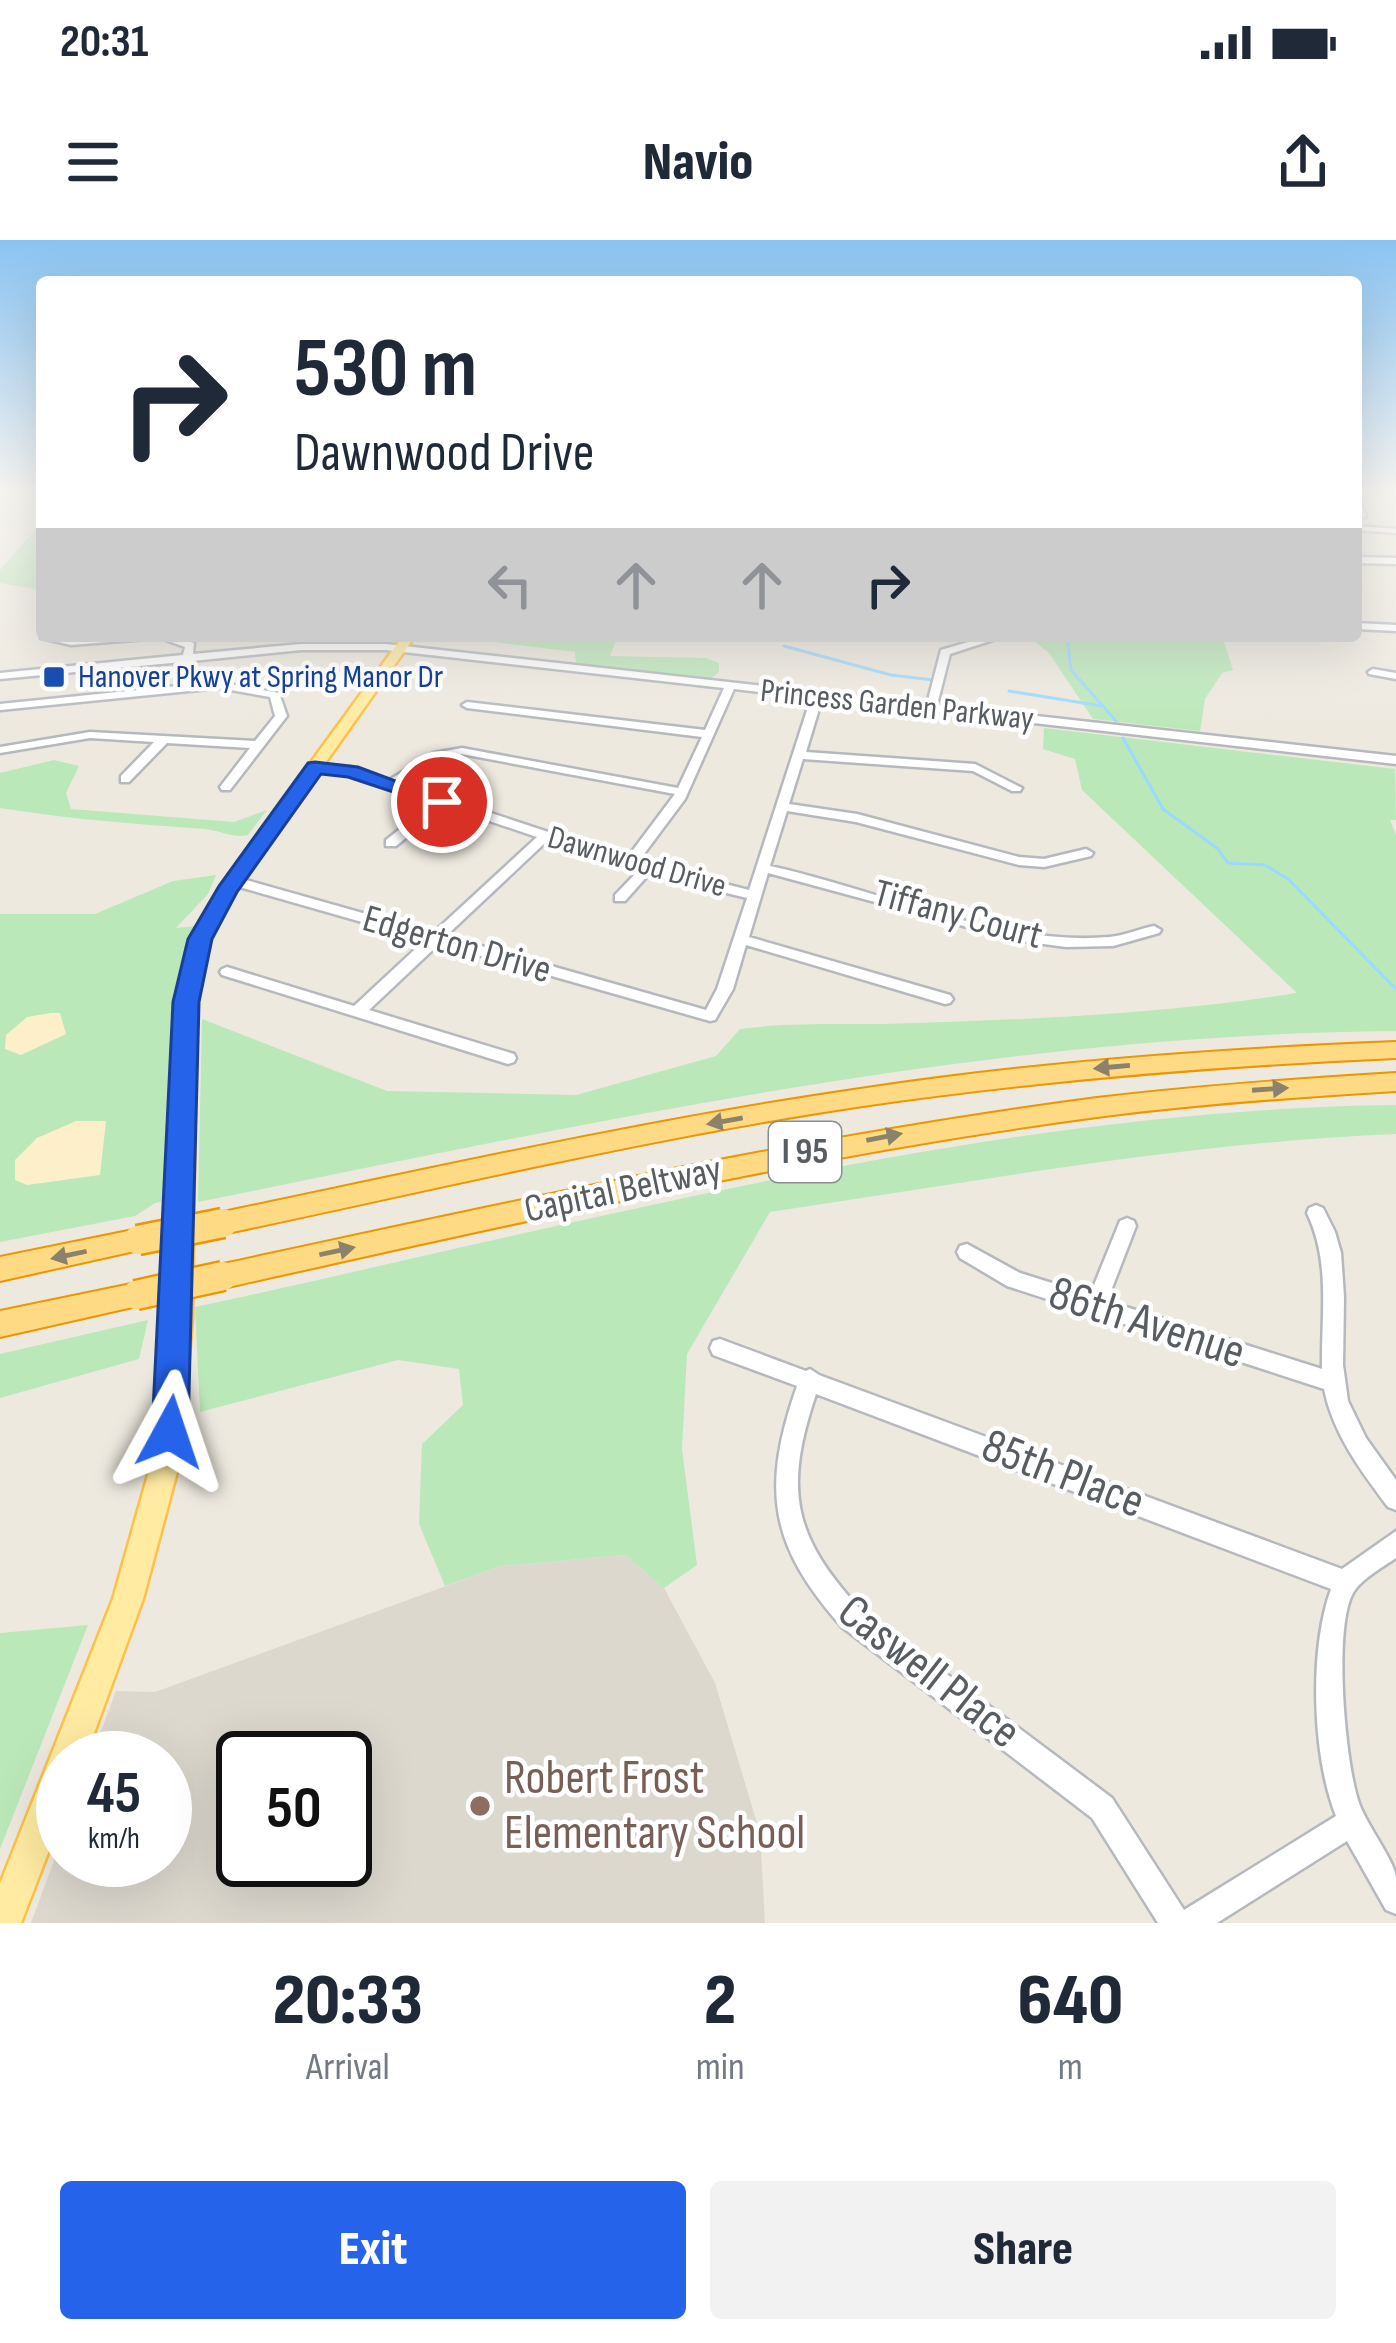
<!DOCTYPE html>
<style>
:root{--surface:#fff;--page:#f2f2f3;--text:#1f2937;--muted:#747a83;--accent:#2563eb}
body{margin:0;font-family:"Sofia Sans Condensed",sans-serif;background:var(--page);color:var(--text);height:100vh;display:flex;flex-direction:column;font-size:45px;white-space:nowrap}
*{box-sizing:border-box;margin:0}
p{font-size:39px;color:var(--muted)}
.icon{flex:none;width:66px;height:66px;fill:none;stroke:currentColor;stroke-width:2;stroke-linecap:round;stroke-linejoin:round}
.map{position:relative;height:1683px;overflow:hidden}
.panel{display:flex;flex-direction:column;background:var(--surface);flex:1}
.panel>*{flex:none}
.hud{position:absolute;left:36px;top:36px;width:1326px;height:366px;border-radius:12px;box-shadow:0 12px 48px #0002;background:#fff;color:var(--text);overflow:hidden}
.speed{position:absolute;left:36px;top:1491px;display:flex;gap:24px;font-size:60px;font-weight:700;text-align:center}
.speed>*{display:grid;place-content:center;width:156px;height:156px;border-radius:50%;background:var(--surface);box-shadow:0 12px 48px #0002;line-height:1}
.speed small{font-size:30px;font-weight:400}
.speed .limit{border:6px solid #111;border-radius:18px;background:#fff;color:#111}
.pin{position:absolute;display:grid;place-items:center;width:102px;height:102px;color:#fff;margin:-51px;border:6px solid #fff;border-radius:50%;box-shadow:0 3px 12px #0007}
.me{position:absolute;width:132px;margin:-66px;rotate:5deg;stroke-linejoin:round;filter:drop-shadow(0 0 9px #0008)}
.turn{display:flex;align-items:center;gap:42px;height:252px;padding:0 60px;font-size:54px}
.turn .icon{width:156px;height:156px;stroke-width:2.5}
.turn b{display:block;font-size:84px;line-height:102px}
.lanes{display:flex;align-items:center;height:114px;padding:0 60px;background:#0003;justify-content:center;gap:60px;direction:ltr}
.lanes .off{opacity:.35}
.eta{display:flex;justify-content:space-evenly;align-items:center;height:204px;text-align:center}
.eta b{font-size:72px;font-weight:800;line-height:84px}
.primary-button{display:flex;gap:24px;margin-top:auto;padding:24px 60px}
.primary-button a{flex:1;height:138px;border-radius:12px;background:var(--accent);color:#fff;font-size:48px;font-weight:800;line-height:138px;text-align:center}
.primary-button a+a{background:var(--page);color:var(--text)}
.status{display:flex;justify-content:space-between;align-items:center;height:84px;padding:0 60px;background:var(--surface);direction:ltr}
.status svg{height:33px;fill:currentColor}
header{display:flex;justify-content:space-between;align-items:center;height:156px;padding:0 60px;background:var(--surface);font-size:54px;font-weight:800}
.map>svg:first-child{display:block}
.education{fill:#dcd8ce;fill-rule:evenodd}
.green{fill:#bbe8b9}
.sand{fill:#fdefca}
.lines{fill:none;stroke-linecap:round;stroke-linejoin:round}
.stream{stroke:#9dd9ff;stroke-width:3}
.minor-casing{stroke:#b5b9be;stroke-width:5}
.major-casing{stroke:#fec148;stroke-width:5}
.highway-casing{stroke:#ec9600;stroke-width:4}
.minor{fill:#fff;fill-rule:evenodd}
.major{fill:#ffeba2;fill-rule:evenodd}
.highway{fill:#ffda84;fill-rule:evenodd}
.highway-bridge-casing{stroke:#ec9600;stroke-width:33;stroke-linecap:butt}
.highway-bridge{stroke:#ffda84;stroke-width:28}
.oneway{fill:#8a826c}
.route{fill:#2563eb;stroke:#184099;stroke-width:3}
.transit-dot{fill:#1a4fb4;stroke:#fff;stroke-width:4.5}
.education-dot{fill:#8d6e63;stroke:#fff;stroke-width:4.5}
.labels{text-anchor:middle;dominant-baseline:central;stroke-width:9;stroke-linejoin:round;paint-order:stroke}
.far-transit-label{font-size:33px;fill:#164399;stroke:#fff;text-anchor:start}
.far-street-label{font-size:33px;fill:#585d62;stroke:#fff}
.shield{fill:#fff;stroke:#8a8e91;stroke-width:3}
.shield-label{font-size:36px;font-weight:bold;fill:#585d62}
.street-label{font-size:39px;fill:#585d62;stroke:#fff}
.near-street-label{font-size:48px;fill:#585d62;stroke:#fff}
.near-education-label{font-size:48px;fill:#785e54;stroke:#fff;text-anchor:start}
</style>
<div class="status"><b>20:31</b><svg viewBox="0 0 49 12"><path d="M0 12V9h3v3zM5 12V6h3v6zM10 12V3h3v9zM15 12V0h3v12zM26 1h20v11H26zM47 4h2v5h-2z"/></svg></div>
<header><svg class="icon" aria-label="menu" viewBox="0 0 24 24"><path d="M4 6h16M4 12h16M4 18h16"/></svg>Navio<svg class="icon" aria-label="share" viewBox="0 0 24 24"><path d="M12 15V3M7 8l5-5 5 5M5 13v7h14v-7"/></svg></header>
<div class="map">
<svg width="1396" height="1683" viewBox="0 0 1396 1683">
<rect width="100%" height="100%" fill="#ede9df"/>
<path class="education" d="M625,1315L664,1348L715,1443L760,1593L765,1683H31L63,1596V1620H165V1518H91L116,1451L155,1452L501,1326ZM243,1518H345V1620H243Z"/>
<path class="green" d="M42,282V350L0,343V330Z
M445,396H618L610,416L706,418L719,423V432L709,440L576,424L575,412Z
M1028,396H1222L1233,430L1222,433L1205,459L1200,491L1093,479L1049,413Z
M1044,488L1395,529L1396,580H1390L1396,595V791C984,795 599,881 198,962L202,779L387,851L576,855L716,816L740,789C799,781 854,786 913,783C1042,779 1170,773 1297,753L1082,550L1075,519L1043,509Z
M54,520L79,526L66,553L71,569L234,582L267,570L248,595C234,599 219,590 204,589C135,584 68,579 0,568V533Z
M216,635L208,654L176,688L207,685L200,699L181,958L155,963L135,976L0,1002V674H95L173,641Z
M1396,865V894C1184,903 979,941 770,972L687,1114L682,1209L697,1325L664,1348L625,1315L501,1326L445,1346L419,1284L422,1204L463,1165L459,1129L398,1120L200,1172L195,1067C591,982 989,870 1396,865Z
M148,1080L139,1119L0,1158V1114Z
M88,1385L0,1609V1393Z"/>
<path class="sand" d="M51,773H60L66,794L21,815L5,809L6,795L27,777Z
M76,881H106L100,935L27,945L15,940V920L37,898Z"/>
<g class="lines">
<path class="stream" d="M1067,396L1071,430L1116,481
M784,406L891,435L933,440
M1009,451L1102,466
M1123,498L1163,569L1218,609L1228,623L1265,625L1288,639L1396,749"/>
<defs>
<path id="minor" d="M1356,260L1360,262L1366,277L1359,275Z
M1356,286L1396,289V293L1356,290Z
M1356,317L1396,318V324L1356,323Z
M1356,383L1396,385V391L1356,389Z
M42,394V396L71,399L174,396L194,403L193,414L301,404H386L927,464L941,410L989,396H1005L950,414L937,465L1396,516V524L822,459L806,512L975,524L1022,548L1020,551H1012L973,531L803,519L789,564L857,574L1019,617L1044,619L1086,609L1093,613L1091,616L1044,627L1019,625L856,582L787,571L770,626C877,649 1000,707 1109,697C1124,696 1139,689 1154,686L1161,690L1159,693L1113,706L1066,707L1015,700L768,633L749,697L950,755L953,759L950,763L945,764L746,705L733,749L715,780L710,781L439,704L369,770L514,814L516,818L514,822L508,824L222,735L220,732L222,729L227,727L354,766L425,700L229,644L227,641L229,638H239L433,693L537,597L445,566L396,606H386V600L434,562L349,534L311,530V524L351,527L389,540L434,513L462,508L678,548L702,497L467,468L462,465L467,462L705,490L724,448L386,410H301L192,421L188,445L219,442L279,453L287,476L230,550H222L220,547L250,508L167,503L129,542H121V536L154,502L90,498L0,513V507L90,492L255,501L275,476L270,457L219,448L0,470V464L177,446L182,422L0,439V433L183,415L185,407L160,398L71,405L41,398ZM734,449L811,458L749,650L638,622L685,559ZM462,514L675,554L627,618L400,543L441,518ZM548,600L638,631L615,655V661H625L649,634L747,658L717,749L706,770L446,696Z
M1373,429L1396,433V439L1369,434L1368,432Z
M1316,965L1323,968L1335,992L1341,1013L1344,1057L1343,1125L1348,1161L1366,1198L1396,1240V1270L1388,1267C1361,1231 1333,1194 1324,1149L1007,1046L960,1018L957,1012L960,1006L967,1004L1020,1033L1090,1055L1118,986L1120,981L1127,978L1134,981L1136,986L1107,1061L1322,1129C1321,1075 1331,1023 1307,973L1309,968Z
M720,1099L806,1131L810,1129L819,1135L1342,1329L1396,1291V1318C1383,1327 1361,1339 1353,1353C1333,1388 1345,1524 1359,1563C1367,1586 1393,1618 1396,1637C1396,1649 1396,1662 1396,1674L1386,1670L1347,1601L1217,1683H1158L1092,1578L842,1387C769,1305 761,1249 797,1146L713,1115L710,1108L713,1101ZM816,1154L1331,1349C1309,1410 1312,1515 1336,1576L1184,1670L1112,1558L860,1369C792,1295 784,1249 816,1154Z"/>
<path id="major" d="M403,396H415L234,652L209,699L196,762L192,1078L181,1217L143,1359L85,1518H63V1574L21,1683H0V1644L113,1359L153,1217L166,1078L176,762L191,699L220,647Z"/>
<path id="highway" d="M1396,802V818C1218,826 1040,840 863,866C648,898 436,949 223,994L213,991L209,983L213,975L223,972C434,928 646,880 860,849C1037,822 1216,809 1396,802Z
M1396,833V851C1296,857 1196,864 1097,877C803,916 513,984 223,1048L213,1045L209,1036L213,1027L223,1024C513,962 803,896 1097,858C1197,846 1296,839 1396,833Z
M138,989L148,992L152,1000L148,1008L0,1041V1017Z
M136,1043L146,1046L150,1055L146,1064L0,1097V1071Z"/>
</defs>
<use href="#minor" class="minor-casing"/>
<use href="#major" class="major-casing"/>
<use href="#highway" class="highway-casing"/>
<use href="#minor" class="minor"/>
<use href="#major" class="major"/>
<use href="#highway" class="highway"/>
<defs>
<path id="highway-bridge" d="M138,1000L223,983
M136,1055L223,1036"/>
</defs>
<use href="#highway-bridge" class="highway-bridge-casing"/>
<use href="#highway-bridge" class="highway-bridge"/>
</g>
<defs><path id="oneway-solid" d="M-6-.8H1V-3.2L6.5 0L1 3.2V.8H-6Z" transform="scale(3)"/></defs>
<g class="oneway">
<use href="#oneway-solid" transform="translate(1112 827) rotate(175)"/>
<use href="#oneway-solid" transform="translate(1270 849) rotate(-4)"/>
<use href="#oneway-solid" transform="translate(725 881) rotate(170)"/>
<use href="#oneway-solid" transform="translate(884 897) rotate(-11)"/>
<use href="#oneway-solid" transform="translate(337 1011) rotate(-12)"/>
<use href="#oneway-solid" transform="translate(69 1015) rotate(168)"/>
</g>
<linearGradient id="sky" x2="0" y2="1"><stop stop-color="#8ac3f1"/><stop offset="0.52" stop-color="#f7f5f1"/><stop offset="1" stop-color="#f7f5f1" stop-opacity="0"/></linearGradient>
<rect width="1396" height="486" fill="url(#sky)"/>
<path class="route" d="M315,522L358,527L452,562L442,568L348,537L321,534L237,652L212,699L199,762L188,1192L183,1204L170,1209L158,1204L152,1192L173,762L188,699L219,646L308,523Z"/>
<rect class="transit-dot" x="42" y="425" width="24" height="24" rx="6"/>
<circle class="education-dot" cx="480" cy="1566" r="12"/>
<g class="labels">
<g class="far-transit-label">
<text x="78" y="437">Hanover Pkwy at Spring Manor Dr</text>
</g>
<g class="far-street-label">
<text transform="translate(897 465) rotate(6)">Princess Garden Parkway</text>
<text transform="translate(637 622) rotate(16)">Dawnwood Drive</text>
</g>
<rect class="shield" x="769" y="882" width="72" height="60" rx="9"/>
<g class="shield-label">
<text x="805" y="912">I 95</text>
</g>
<g class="street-label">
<text transform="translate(958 675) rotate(15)">Tiffany Court</text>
<text transform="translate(457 705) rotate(16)">Edgerton Drive</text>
<text transform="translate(623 950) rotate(-12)">Capital Beltway</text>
</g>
<g class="near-street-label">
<text transform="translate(1147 1083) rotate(18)">86th Avenue</text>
<text transform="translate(1063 1234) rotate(21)">85th Place</text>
<text transform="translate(929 1432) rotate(38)">Caswell Place</text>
</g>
<g class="near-education-label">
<text x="504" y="1538">Robert Frost<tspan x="504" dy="55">Elementary School</tspan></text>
</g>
</g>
</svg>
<div class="speed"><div>45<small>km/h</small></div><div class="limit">50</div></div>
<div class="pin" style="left:442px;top:562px;background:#d93025"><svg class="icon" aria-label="arrive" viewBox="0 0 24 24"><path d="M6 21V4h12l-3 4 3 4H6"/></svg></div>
<svg class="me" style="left:170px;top:1192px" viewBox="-20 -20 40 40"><path d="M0-17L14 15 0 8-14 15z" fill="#2563eb" stroke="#fff" stroke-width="4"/></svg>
<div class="hud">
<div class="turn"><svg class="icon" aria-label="right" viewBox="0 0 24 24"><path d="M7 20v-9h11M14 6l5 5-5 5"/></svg><div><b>530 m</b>Dawnwood Drive</div></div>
<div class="lanes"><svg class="icon off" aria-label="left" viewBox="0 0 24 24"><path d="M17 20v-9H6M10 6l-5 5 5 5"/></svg><svg class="icon off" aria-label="ahead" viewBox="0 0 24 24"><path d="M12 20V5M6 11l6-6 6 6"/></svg><svg class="icon off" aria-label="ahead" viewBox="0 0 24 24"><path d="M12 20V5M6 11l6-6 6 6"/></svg><svg class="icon" aria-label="right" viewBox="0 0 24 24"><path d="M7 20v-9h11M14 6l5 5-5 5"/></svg></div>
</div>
</div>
<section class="panel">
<div class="eta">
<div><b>20:33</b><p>Arrival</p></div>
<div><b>2</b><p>min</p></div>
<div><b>640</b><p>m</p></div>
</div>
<div class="primary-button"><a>Exit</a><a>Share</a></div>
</section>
